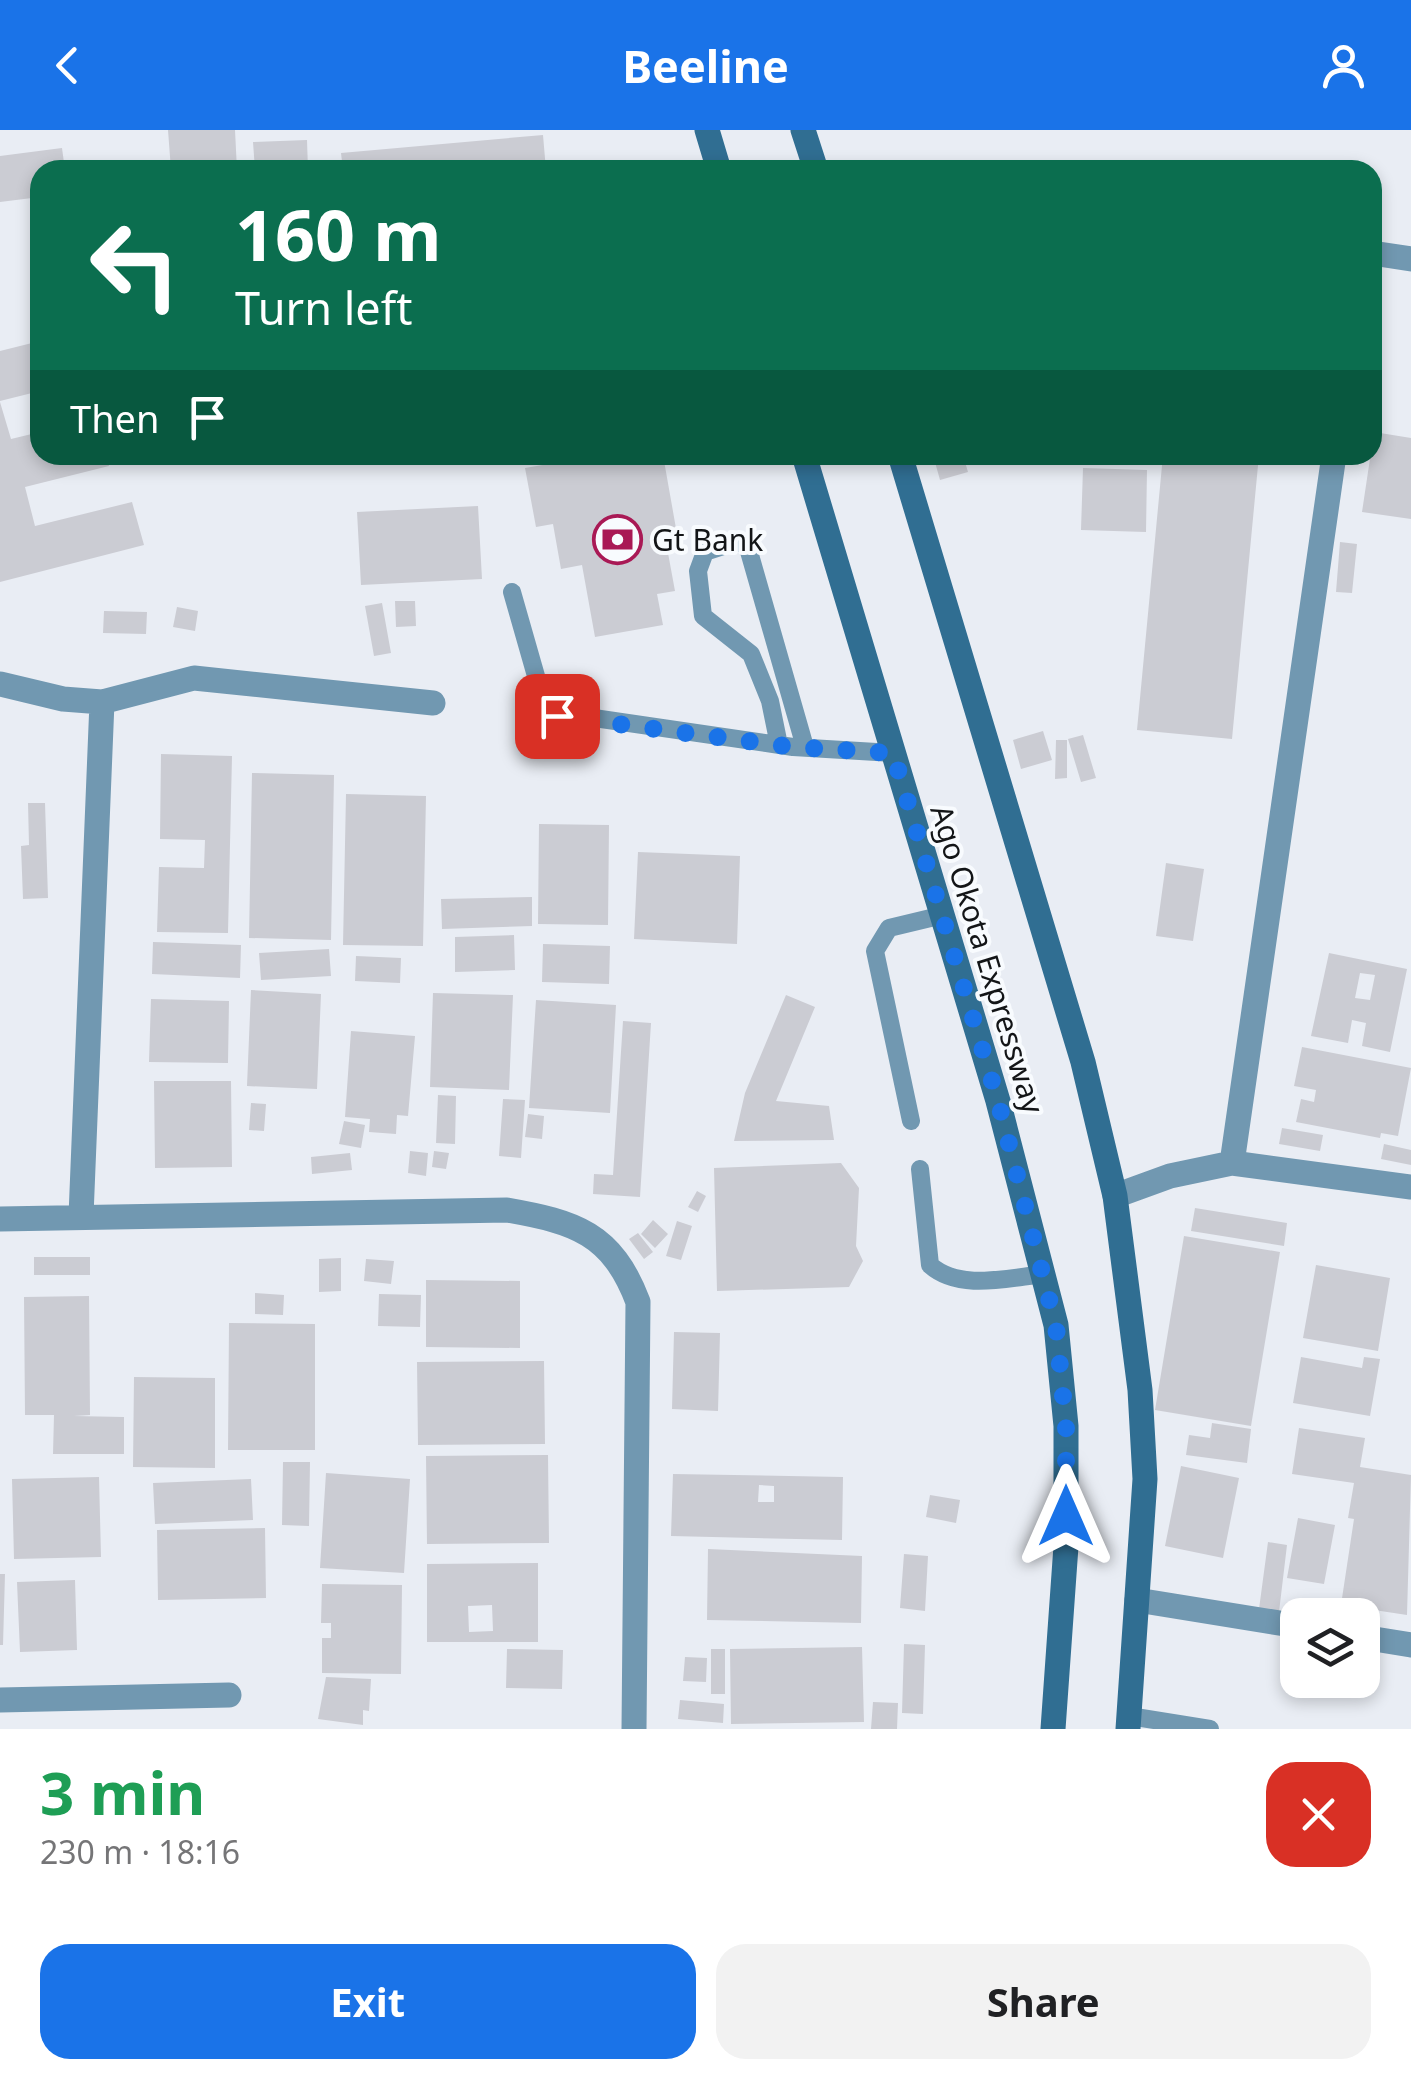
<!DOCTYPE html>
<meta charset="utf-8">
<style>
:root{--surface:#fff;--page:#f2f2f2;--text:#202124;--muted:#757577;--accent:#1a73e8}
body{margin:0;font-family:"Noto Sans",sans-serif;background:var(--page);color:var(--text);height:100vh;display:flex;flex-direction:column;font-size:38px;white-space:nowrap}
*{box-sizing:border-box;margin:0}
p{font-size:32px;color:var(--muted)}
.icon{flex:none;width:55px;height:55px;fill:none;stroke:currentColor;stroke-width:2;stroke-linecap:round;stroke-linejoin:round}
.map{position:relative;height:1599px;overflow:hidden}
.side{display:flex;flex-direction:column;background:var(--surface);flex:1}
.side>*{flex:none}
.guide{position:absolute;left:30px;top:30px;width:1352px;height:305px;border-radius:30px;box-shadow:0 5px 15px #0003;background:#0b6e4f;color:#fff;overflow:hidden}
.buttons{position:absolute;left:1280px;top:1468px;display:grid;gap:20px}
.buttons a{display:grid;place-items:center;width:100px;height:100px;border-radius:20px;background:var(--surface);box-shadow:0 5px 15px #0003;font-size:50px}
.pin{position:absolute;display:grid;place-items:center;width:85px;height:85px;color:#fff;margin:-42px;border-radius:20px;box-shadow:0 5px 15px #0006}
.me{position:absolute;width:110px;margin:-55px;rotate:0deg;stroke-linejoin:round;filter:drop-shadow(0 0 8px #0008)}
.turn{display:flex;align-items:center;gap:35px;height:210px;padding:0 40px;font-size:45px}
.turn .icon{width:130px;height:130px;stroke-width:2.5}
.turn b{display:block;font-size:70px;line-height:85px}
.then{display:flex;align-items:center;height:95px;padding:0 40px;background:#0003;gap:20px;font-size:38px}
.round{display:grid;place-items:center;flex:none;width:105px;height:105px;border-radius:30px;background:var(--page)}
.overview{display:flex;align-items:center;justify-content:space-between;height:170px;padding:0 40px}
h1{font-size:60px;font-weight:700;line-height:75px;color:#1e9e55}
.button{display:flex;gap:20px;margin-top:auto;padding:20px 40px}
.button a{flex:1;height:115px;border-radius:30px;background:var(--accent);color:#fff;font-size:40px;font-weight:700;line-height:115px;text-align:center}
.button a+a{background:var(--page);color:var(--text)}
header{display:flex;justify-content:space-between;align-items:center;height:130px;padding:0 40px;background:var(--accent);color:#fff;font-size:45px;font-weight:700}
.map>svg:first-child{display:block}
.building{fill:#cbccd3;fill-rule:evenodd}
.lines{fill:none;stroke-linecap:round;stroke-linejoin:round}
.service{stroke:#7198b1;stroke-width:18}
.minor{stroke:#7198b1;stroke-width:25}
.secondary{stroke:#306e92;stroke-width:25}
.route{stroke:#1a73e8;stroke-width:18;stroke-dasharray:0 32.4}
.labels{text-anchor:middle;dominant-baseline:central;stroke-width:8;stroke-linejoin:round;paint-order:stroke}
.poi-label{font-size:30px;fill:#131517;stroke:#f8fbfe;text-anchor:start}
.street-label{font-size:30px;fill:#131517;stroke:#f8fbfe}
</style>
<header><svg class="icon" aria-label="back" viewBox="0 0 24 24"><path d="M15 5l-7 7 7 7"/></svg>Beeline<svg class="icon" aria-label="person" viewBox="0 0 24 24"><circle cx="12" cy="8" r="4"/><path d="M4 21q1-7 8-7t8 7"/></svg></header>
<div class="map">
<svg width="1411" height="1599" viewBox="0 0 1411 1599">
<rect width="100%" height="100%" fill="#e9edf4"/>
<path class="building" d="M168,0H235L237,40H171Z
M543,5L546,40H343L341,23Z
M307,10L308,40H255L253,12Z
M62,18L65,40H40V67L0,72V26Z
M40,211V261L0,271V221Z
M0,272L11,309L40,302V325H106L109,336L25,357L35,396L132,372L144,415L0,452Z
M1374,302L1411,308V389L1362,382Z
M601,325H663L680,421L668,423L675,461L657,464L663,495L595,507L582,435L561,439L553,394L536,397L525,338Z
M933,325H963L968,342L940,350Z
M1163,325H1259L1232,609L1137,600Z
M1083,338L1147,340L1146,402L1081,400Z
M478,376L482,449L361,455L357,382Z
M1340,412L1357,414L1352,463L1336,462Z
M395,471H415L416,496L396,497Z
M382,473L391,523L374,526L365,476Z
M177,477L198,481L195,501L173,497Z
M104,481L147,482L146,504L103,503Z
M1043,601L1052,630L1021,639L1013,610Z
M1083,605L1096,648L1081,652L1068,609Z
M1056,610H1067V648L1055,649Z
M161,624L232,626L228,803L157,802L159,737L204,738L205,710L160,709Z
M252,643L334,645L331,810L249,808Z
M346,664L426,666L423,816L343,815Z
M28,673H45L48,768L23,769L21,716L29,715Z
M539,694L609,695L608,795L538,794Z
M638,722L740,726L737,814L634,809Z
M1166,733L1204,739L1193,811L1156,806Z
M532,767V796L442,799L441,769Z
M514,805L515,840L455,842V807Z
M153,812L241,815L240,848L152,844Z
M543,814L610,816L609,854L542,852Z
M329,819L331,846L261,850L259,823Z
M1329,823L1407,839L1390,922L1362,916L1366,893L1352,890L1348,913L1311,906ZM1360,843L1375,845L1370,870L1355,868Z
M356,826L401,828L400,853L355,851Z
M251,860L321,864L317,959L247,956Z
M433,863L513,865L509,960L430,957Z
M786,865L815,877L776,971L829,976L834,1010L734,1011L745,963Z
M151,869L229,871L228,933L149,932Z
M536,870L616,875L610,983L529,978Z
M623,891L651,893L640,1067L593,1064L594,1044L613,1045Z
M351,901L415,906L408,986L397,985L396,1004L369,1002L370,989L345,987Z
M1302,917L1411,938L1398,1006L1381,1003L1380,1008L1296,992L1301,969L1314,972L1316,960L1294,956Z
M154,951H231L232,1037L155,1038Z
M438,965L456,966L455,1014L436,1013Z
M503,969L525,970L521,1028L499,1026Z
M251,973L266,974L264,1001L249,1000Z
M528,984L544,986L542,1009L525,1007Z
M344,991L365,995L361,1018L339,1014Z
M1282,998L1323,1005L1320,1021L1279,1014Z
M1384,1014L1411,1020V1035L1381,1029Z
M410,1021L428,1023L426,1046L408,1043Z
M434,1021L449,1023L446,1039L432,1037Z
M350,1023L352,1040L312,1044L311,1027Z
M841,1033L859,1058L856,1116L863,1131L849,1157L717,1161L714,1038Z
M697,1061L706,1066L698,1082L688,1077Z
M1195,1078L1287,1093L1284,1116L1191,1101Z
M653,1090L668,1104L655,1118L641,1104Z
M677,1091L692,1096L681,1130L666,1126Z
M638,1103L653,1122L644,1129L629,1109Z
M1184,1106L1280,1122L1251,1296L1155,1280Z
M34,1127H90V1145H34Z
M341,1128V1161L319,1162V1129Z
M366,1129L394,1131L391,1154L364,1151Z
M1316,1135L1390,1148L1378,1221L1303,1208Z
M426,1150L520,1151V1218L426,1217Z
M255,1163L284,1165L283,1185L255,1184Z
M379,1164L421,1165L420,1197L378,1196Z
M89,1166L90,1285L74,1286L124,1287V1324H53L54,1285H25L24,1167Z
M229,1193L315,1194V1320H228Z
M674,1202L720,1203L718,1281L672,1279Z
M1301,1227L1362,1238L1364,1227L1380,1229L1370,1286L1293,1273Z
M544,1231L545,1314L418,1315L417,1232Z
M134,1247L215,1248V1338L133,1337Z
M1212,1293L1251,1299L1247,1333L1186,1325L1189,1305L1210,1308Z
M1299,1298L1365,1308L1360,1337L1411,1345L1407,1485L1341,1475L1354,1389L1348,1388L1354,1353L1292,1344Z
M548,1325L549,1413L427,1414L426,1326Z
M283,1332H310L309,1396L282,1395Z
M1181,1336L1239,1348L1223,1428L1165,1416Z
M326,1343L410,1349L404,1443L320,1438Z
M673,1344L843,1347L842,1410L671,1406ZM759,1355L774,1356V1372H758Z
M99,1347L101,1427L14,1429L12,1349Z
M251,1349L253,1390L155,1394L153,1353Z
M930,1365L960,1370L956,1393L926,1387Z
M1298,1388L1335,1395L1324,1454L1287,1448Z
M265,1398L266,1468L158,1470L157,1400Z
M1268,1412L1287,1415L1279,1482L1259,1479Z
M708,1419L862,1426L861,1493L707,1490Z
M904,1424L928,1426L925,1481L900,1478Z
M538,1433V1512H427V1434ZM492,1475L493,1501L469,1502L468,1476Z
M0,1444H5L3,1515H0Z
M75,1450L77,1520L20,1522L17,1452Z
M322,1454L402,1455L401,1544L322,1543V1508H331V1493H321Z
M904,1514L925,1515L923,1584L902,1583Z
M862,1517L864,1592L731,1594L730,1519Z
M507,1519L563,1520L562,1559L506,1558Z
M711,1519H725V1564H711Z
M685,1527L707,1528L706,1552L683,1551Z
M326,1547L371,1549L369,1581L363,1580V1595L318,1589Z
M680,1570L724,1574L723,1593L678,1589Z
M873,1572L898,1573L897,1599H871Z"/>
<g class="lines">
<path class="service" d="M512,462L546,581L793,617L893,623
M779,615L770,571L751,524L703,486L698,441L705,422L739,411L748,418L805,617
M911,991L875,821L889,798L939,786
M920,1039L930,1135C959,1161 1007,1148 1044,1144
M1129,1586L1210,1599"/>
<path class="minor" d="M1372,123L1411,129
M0,554L63,569L102,572L194,548L433,573
M1232,1033L1334,325
M1115,1066L1170,1046L1232,1033L1411,1057
M81,1086L102,572
M0,1089L507,1080C575,1092 612,1103 638,1172L634,1599
M1137,1470L1298,1496
M1362,1507L1411,1515
M0,1570L229,1565"/>
<path class="secondary" d="M707,0L719,40
M803,0L816,40
M804,325L998,971L1056,1195L1066,1296V1416L1053,1599
M900,325L1083,932L1115,1066L1140,1260L1145,1349L1128,1599"/>
</g>
<g class="lines">
<path class="route" d="M557,586L793,617L893,623L998,971L1056,1196L1066,1296V1386"/>
</g>
<defs>
<symbol id="bank-ring" viewBox="-11 -11 22 22"><circle r="9.5" fill="#f8fbfe" stroke="#a91955" stroke-width="1.5"/><path d="M-6-4H6V4H-6ZM0-2.3a2.3 2.3 0 1 0 0 4.6a2.3 2.3 0 1 0 0-4.6Z" fill="#a91955"/></symbol>
</defs>
<g fill-rule="evenodd">
<use href="#bank-ring" x="590" y="382" width="55" height="55"/>
</g>
<g class="labels">
<g class="poi-label">
<text x="652" y="409">Gt Bank</text>
</g>
<g class="street-label">
<text transform="translate(988 829) rotate(73)">Ago Okota Expressway</text>
</g>
</g>
</svg>
<div class="buttons">
<a><svg class="icon" aria-label="layers" viewBox="0 0 24 24"><path d="M12 4l9 5-9 5-9-5zM3 14l9 5 9-5"/></svg></a>
</div>
<div class="pin" style="left:557px;top:586px;background:#d93025"><svg class="icon" aria-label="arrive" viewBox="0 0 24 24"><path d="M6 21V4h12l-3 4 3 4H6"/></svg></div>
<svg class="me" style="left:1066px;top:1386px" viewBox="-20 -20 40 40"><path d="M0-17L14 15 0 8-14 15z" fill="#1a73e8" stroke="#fff" stroke-width="4"/></svg>
<div class="guide">
<div class="turn"><svg class="icon" aria-label="left" viewBox="0 0 24 24"><path d="M17 20v-9H6M10 6l-5 5 5 5"/></svg><div><b>160 m</b>Turn left</div></div>
<div class="then">Then<svg class="icon" aria-label="arrive" viewBox="0 0 24 24"><path d="M6 21V4h12l-3 4 3 4H6"/></svg></div>
</div>
</div>
<section class="side">
<div class="overview"><div><h1>3 min</h1><p>230 m · 18:16</p></div><a class="round" style="background:#d93025;color:#fff"><svg class="icon" aria-label="close" viewBox="0 0 24 24"><path d="M6 6l12 12M18 6L6 18"/></svg></a></div>
<div class="button"><a>Exit</a><a>Share</a></div>
</section>
